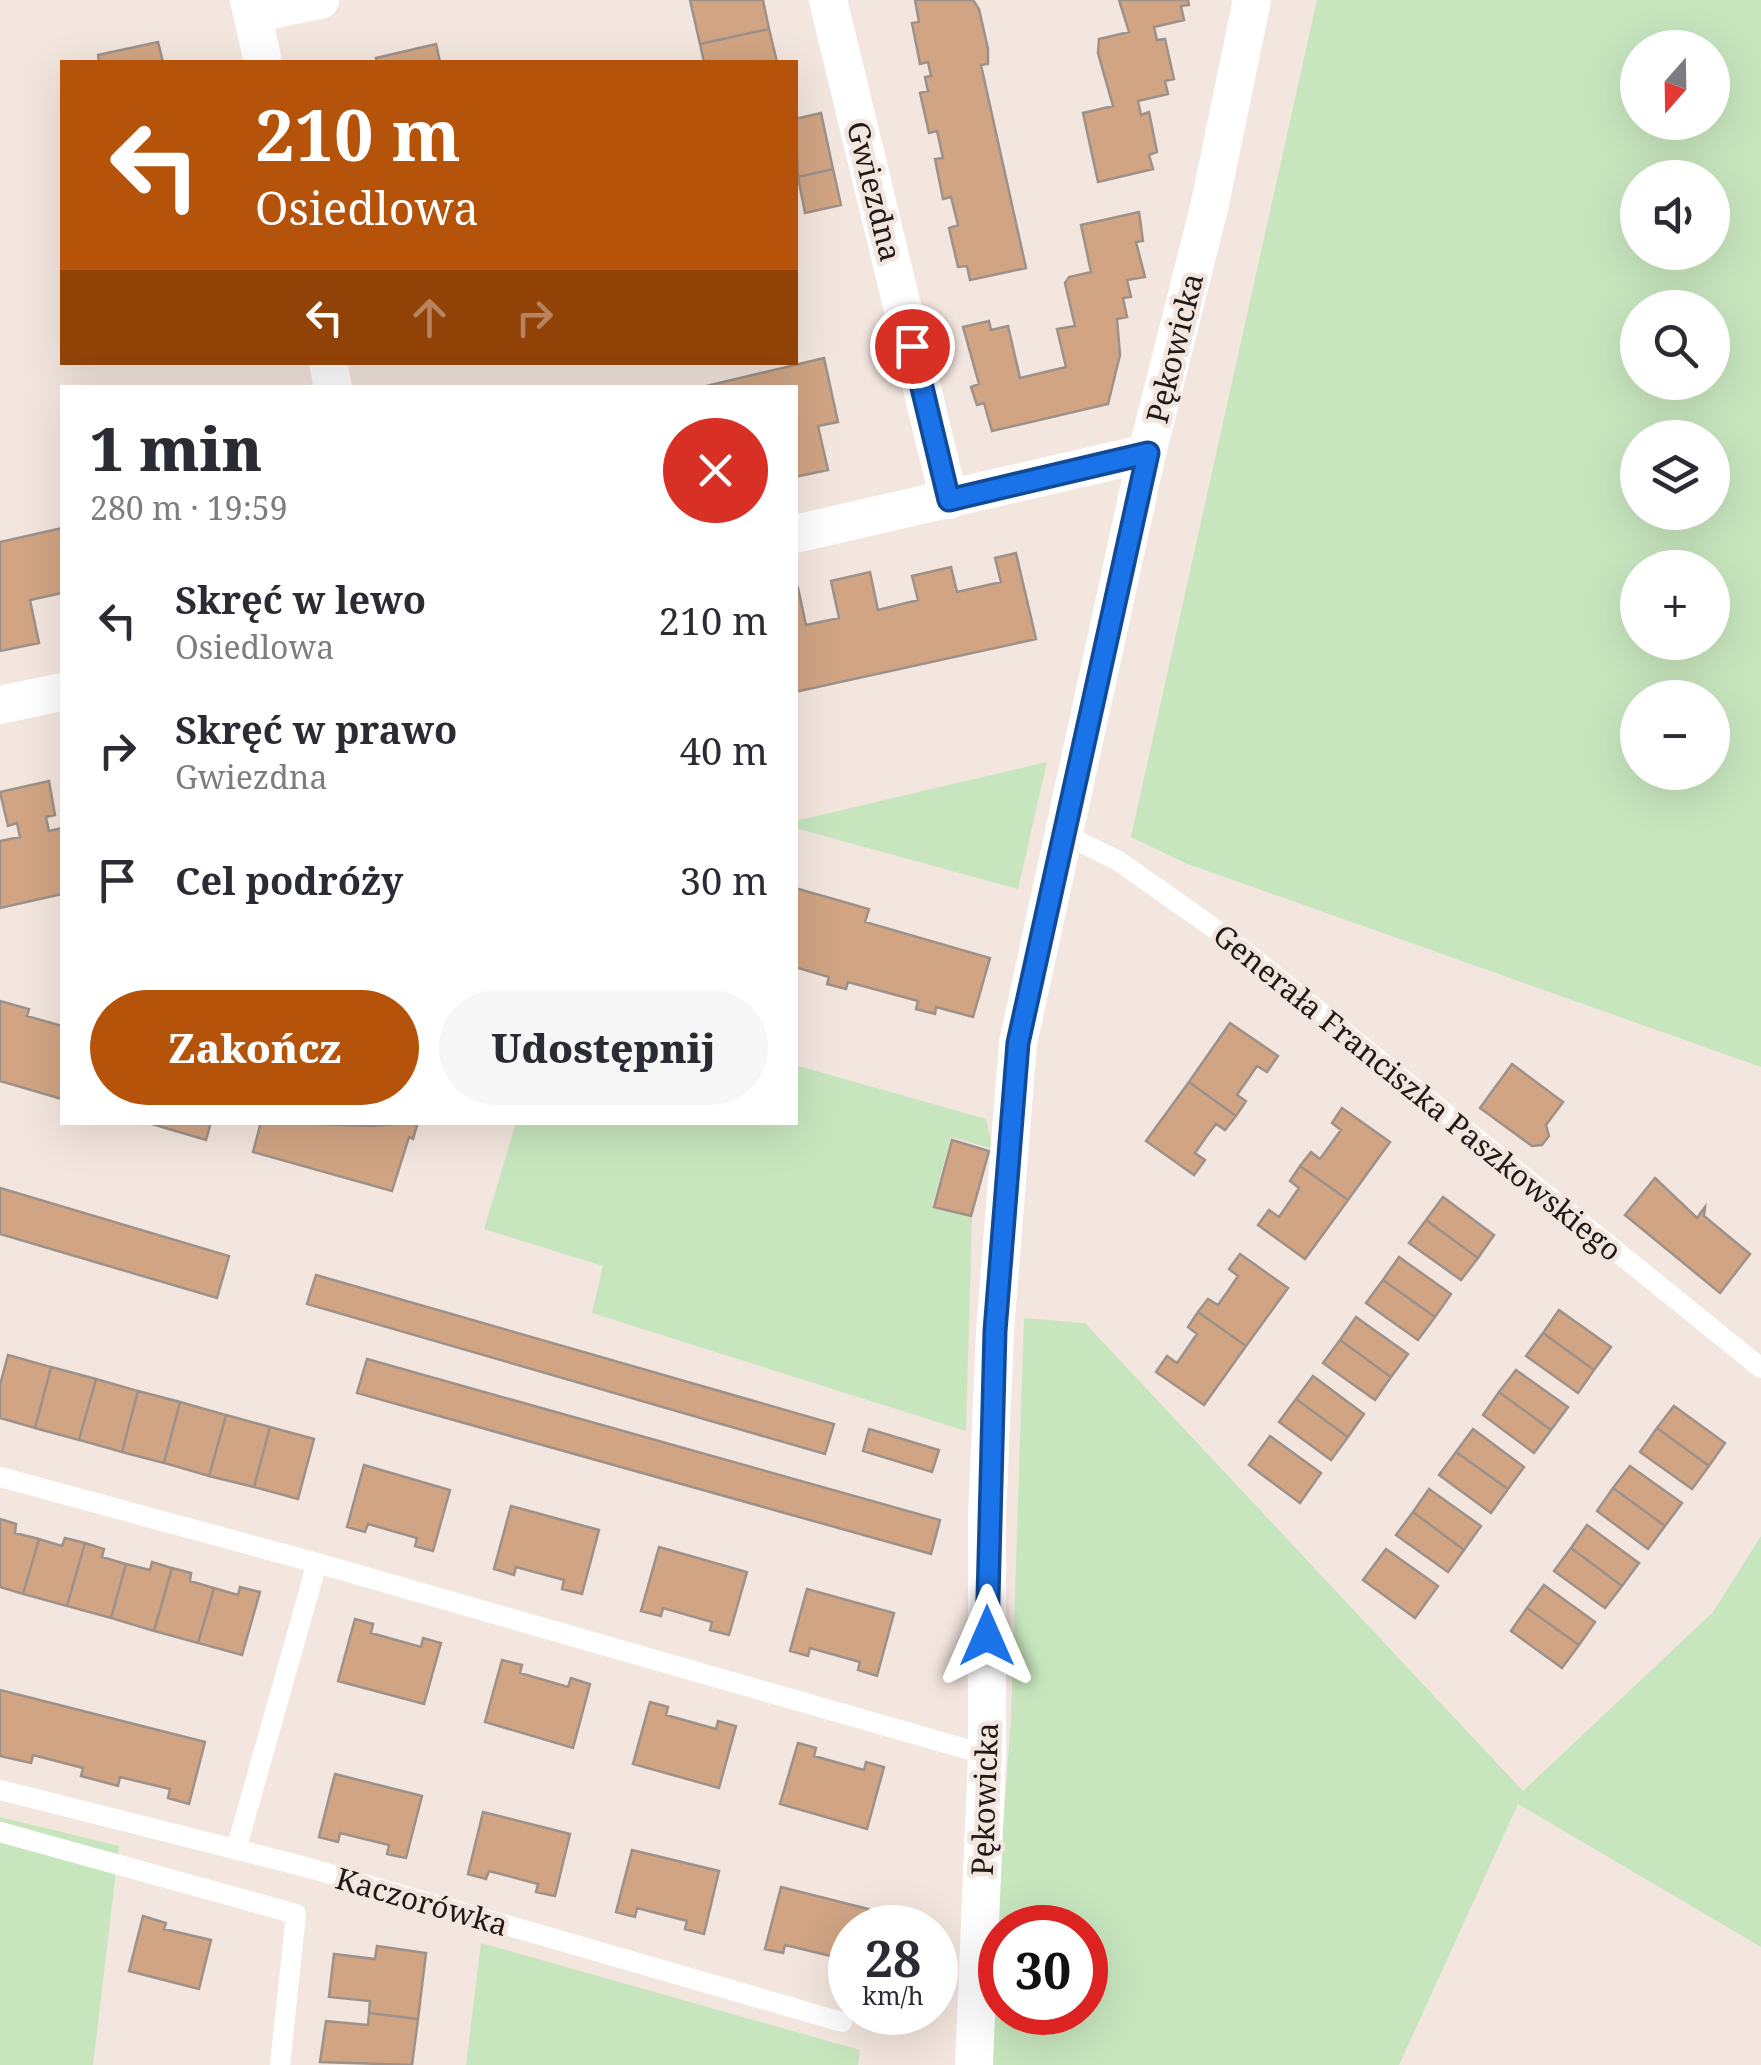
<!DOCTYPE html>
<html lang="pl">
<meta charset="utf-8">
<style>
:root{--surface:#fff;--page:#f7f7f7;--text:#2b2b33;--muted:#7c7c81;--accent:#b45309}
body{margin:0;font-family:"Noto Serif",serif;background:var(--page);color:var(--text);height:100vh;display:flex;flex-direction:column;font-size:38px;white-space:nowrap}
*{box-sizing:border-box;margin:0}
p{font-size:32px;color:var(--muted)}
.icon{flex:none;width:55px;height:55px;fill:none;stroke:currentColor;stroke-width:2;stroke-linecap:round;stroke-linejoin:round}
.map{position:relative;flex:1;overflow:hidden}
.details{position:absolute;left:60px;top:385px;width:738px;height:740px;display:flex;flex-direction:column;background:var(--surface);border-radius:0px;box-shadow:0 10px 40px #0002}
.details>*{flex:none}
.banner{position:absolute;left:60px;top:60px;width:738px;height:305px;border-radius:0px;box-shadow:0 10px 40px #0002;background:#b45309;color:#fff;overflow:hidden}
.needle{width:65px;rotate:200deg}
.buttons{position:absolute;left:1620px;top:30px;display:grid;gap:20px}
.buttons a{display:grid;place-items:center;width:110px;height:110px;border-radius:50%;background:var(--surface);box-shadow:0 10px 40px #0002;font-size:50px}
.speed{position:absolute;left:828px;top:1905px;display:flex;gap:20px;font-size:50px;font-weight:700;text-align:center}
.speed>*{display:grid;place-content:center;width:130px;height:130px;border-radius:50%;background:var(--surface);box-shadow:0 10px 40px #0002;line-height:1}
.speed small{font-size:25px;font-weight:400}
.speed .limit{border:15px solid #d22;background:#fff;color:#111}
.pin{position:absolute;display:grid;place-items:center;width:85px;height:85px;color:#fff;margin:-42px;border:5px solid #fff;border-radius:50%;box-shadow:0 2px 10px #0007}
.me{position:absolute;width:110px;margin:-55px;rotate:0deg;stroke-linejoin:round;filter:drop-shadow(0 0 8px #0008)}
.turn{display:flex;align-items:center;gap:35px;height:210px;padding:0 30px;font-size:45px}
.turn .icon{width:130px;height:130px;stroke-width:2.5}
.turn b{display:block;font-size:70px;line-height:85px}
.lanes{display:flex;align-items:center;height:95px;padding:0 30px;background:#0003;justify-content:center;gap:50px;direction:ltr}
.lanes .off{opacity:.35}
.round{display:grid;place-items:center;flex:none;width:105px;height:105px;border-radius:52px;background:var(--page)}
.headline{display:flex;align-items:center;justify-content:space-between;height:170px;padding:0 30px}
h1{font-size:60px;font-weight:800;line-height:75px}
.primary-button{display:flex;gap:20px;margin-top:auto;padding:20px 30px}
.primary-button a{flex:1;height:115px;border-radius:60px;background:var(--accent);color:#fff;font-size:40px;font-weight:800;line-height:115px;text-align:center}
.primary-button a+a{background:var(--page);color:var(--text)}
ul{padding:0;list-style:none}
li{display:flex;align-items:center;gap:30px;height:130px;padding:0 30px}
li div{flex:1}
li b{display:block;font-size:38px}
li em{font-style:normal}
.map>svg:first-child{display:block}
.green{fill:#c7e6be;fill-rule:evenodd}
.building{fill:#d1a584;stroke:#9d9189;stroke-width:2.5}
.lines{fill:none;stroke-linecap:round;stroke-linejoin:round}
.lane{stroke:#fff;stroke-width:20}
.street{stroke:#fff;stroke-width:38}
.route-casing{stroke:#114b97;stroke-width:25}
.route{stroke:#1a73e8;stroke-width:18}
.labels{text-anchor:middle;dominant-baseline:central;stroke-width:9;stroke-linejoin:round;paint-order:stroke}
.street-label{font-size:30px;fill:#1f1a17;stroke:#f3e6de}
</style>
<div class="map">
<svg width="1761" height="2065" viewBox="0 0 1761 2065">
<rect width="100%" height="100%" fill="#f3e6de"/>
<path class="green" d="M1317,0H1761V1067L1185,863L1131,837ZM1638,48H1712V122H1638ZM1638,178H1712V252H1638ZM1638,308H1712V382H1638ZM1638,438H1712V512H1638ZM1638,568H1712V642H1638ZM1638,698H1712V772H1638Z
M1047,762L1018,889L795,828V821Z
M795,1065L986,1119L993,1149L951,1137L932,1207L972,1218L966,1431L592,1313L603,1266L484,1229L516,1123L795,1122Z
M1024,1318L1085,1323L1523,1791L1713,1612L1761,1536V1947L1518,1804L1399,2065H986L1011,1717ZM1000,1928H1085V2012H1000Z
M0,1817L119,1846L93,2065H0Z
M481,1943L860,2050L858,2065H466Z"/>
<path class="building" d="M690,0H763L769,29L700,44Z
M915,0H973L979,9L988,49V64L981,65L1026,268L970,280L967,266L958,267L949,228L958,225L951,197L943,199L935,159L943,158L937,131L929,133L920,93L928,91L925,77L931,76L928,62L920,64L912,23L919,22Z
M1119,0H1188L1189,5L1181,6L1184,20L1154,27L1157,40L1165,39L1174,79L1165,81L1168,94L1138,101L1141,115L1149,112L1157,152L1149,155L1153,169L1098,182L1083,113L1113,106L1098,53L1099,39L1129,32Z
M769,29L777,62H704L700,44Z
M158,42L163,62H99L98,55Z
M436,44L440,62H377L376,58Z
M821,113L833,169L798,177L795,119Z
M833,169L841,205L805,213L798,177Z
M1139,212L1143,241L1136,242L1145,277L1127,280L1131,297L1123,298L1127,317L1117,319L1120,355L1108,404L992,431L984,403L977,405L971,387L979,384L963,327L989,321L991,330L1008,326L1020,378L1066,367L1057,329L1075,326L1065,283L1069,277L1091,272L1081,225Z
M824,358L838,422L818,426L828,470L795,477V388H698Z
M62,528V593L30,600L39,643L0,651V542Z
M1016,553L1036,639L795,692V589L798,588L806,625L839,618L831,581L870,572L878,610L918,600L912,576L951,567L957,592L1001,582L995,558Z
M49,781L55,815L46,817L49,831L62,828V894L0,908V841L20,837L17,823L8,826L0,792Z
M795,888L869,909L865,922L990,958L973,1017L936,1007L935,1014L916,1009L918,1001L848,982L846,989L827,984L829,977L795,967Z
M0,1001L29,1009L27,1016L62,1026V1099L0,1081Z
M1230,1023L1278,1056L1267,1072L1257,1066L1237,1095L1246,1101L1236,1116L1189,1082Z
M1512,1064L1563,1102L1546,1125L1549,1136L1542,1145L1532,1146L1480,1108Z
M1189,1082L1236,1116L1225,1130L1216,1124L1206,1137L1195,1153L1205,1160L1194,1175L1146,1141Z
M1342,1108L1390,1142L1348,1200L1300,1166L1311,1152L1320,1159L1341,1130L1332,1123Z
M145,1122H211L206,1140Z
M261,1122L372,1126L418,1122L413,1139L409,1137L392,1191L253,1152Z
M952,1140L989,1151L971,1216L934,1207Z
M1300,1166L1348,1200L1305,1259L1258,1225L1269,1210L1279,1217L1299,1188L1290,1181Z
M1655,1178L1697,1218L1705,1207L1704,1216L1750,1254L1720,1293L1625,1215Z
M0,1188L229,1256L217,1298L0,1234Z
M1443,1197L1494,1235L1478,1258L1426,1220Z
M1426,1220L1478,1258L1461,1280L1409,1243Z
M1240,1254L1288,1288L1246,1346L1198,1312L1208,1299L1218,1305L1228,1291L1238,1276L1229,1269Z
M1399,1257L1451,1294L1435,1317L1383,1280Z
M316,1275L834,1424L825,1454L307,1304Z
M1383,1280L1435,1317L1418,1340L1366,1303Z
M1559,1310L1611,1347L1594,1370L1543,1333Z
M1198,1312L1246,1346L1204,1405L1156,1372L1167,1356L1177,1363L1186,1350L1197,1334L1188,1327Z
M1356,1317L1408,1354L1391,1377L1340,1340Z
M1543,1333L1594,1370L1578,1393L1526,1356Z
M1340,1340L1391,1377L1375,1400L1323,1363Z
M8,1355L51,1367L35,1428L0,1418V1385Z
M367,1359L940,1520L931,1554L357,1393Z
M51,1367L96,1379L79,1440L35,1428Z
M1516,1370L1568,1407L1551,1430L1499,1392Z
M1313,1376L1364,1414L1348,1437L1296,1399Z
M96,1379L138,1391L122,1452L79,1440Z
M138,1391L180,1402L164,1463L122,1452Z
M1499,1392L1551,1430L1534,1453L1483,1415Z
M1296,1399L1348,1437L1331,1460L1279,1422Z
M180,1402L226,1415L209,1476L164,1463Z
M1674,1406L1725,1443L1709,1466L1657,1428Z
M226,1415L270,1427L254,1487L209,1476Z
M270,1427L314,1439L298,1499L254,1487Z
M1657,1428L1709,1466L1692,1489L1640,1452Z
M869,1429L939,1450L932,1472L863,1451Z
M1473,1429L1524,1467L1508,1489L1456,1452Z
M1270,1436L1321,1473L1300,1503L1249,1465Z
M1456,1452L1508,1489L1491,1513L1439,1475Z
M364,1465L450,1490L433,1551L415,1546L417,1538L368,1524L365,1532L347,1527Z
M1630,1466L1682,1503L1665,1526L1613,1488Z
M1613,1488L1665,1526L1648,1549L1597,1511Z
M1429,1489L1481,1526L1464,1550L1413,1512Z
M511,1506L599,1530L582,1594L562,1589L564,1580L516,1567L514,1575L494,1569Z
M1413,1512L1464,1550L1448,1572L1396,1535Z
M0,1519L16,1524L15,1533L39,1539L23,1594L0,1587Z
M1587,1525L1639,1563L1622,1586L1571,1548Z
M65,1538L85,1543L67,1606L23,1594L39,1539L62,1546Z
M85,1543L104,1549L102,1557L126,1564L111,1618L67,1606Z
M659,1547L747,1572L729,1635L710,1630L712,1622L663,1608L661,1616L641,1611Z
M1571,1548L1622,1586L1605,1608L1554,1571Z
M1386,1549L1438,1586L1415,1618L1363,1580Z
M152,1562L172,1568L154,1631L111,1618L126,1564L150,1570Z
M172,1568L191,1573L190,1581L214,1588L198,1643L154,1631Z
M1544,1585L1595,1622L1579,1645L1527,1608Z
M240,1587L260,1592L242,1655L198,1643L214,1588L238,1595Z
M807,1589L894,1613L877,1676L858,1670L860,1662L810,1648L808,1656L790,1651Z
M1527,1608L1579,1645L1562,1668L1511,1631Z
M355,1619L373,1624L371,1633L421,1647L423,1638L441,1643L424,1704L338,1681Z
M502,1660L522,1665L520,1673L568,1687L571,1678L590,1684L573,1748L485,1722Z
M0,1690L205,1742L189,1804L168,1798L170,1789L120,1777L118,1786L81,1776L83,1768L33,1755L31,1763L0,1756Z
M650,1702L668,1707L666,1715L716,1729L718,1721L736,1726L719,1788L633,1764Z
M798,1743L816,1748L814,1756L864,1770L866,1762L884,1767L867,1829L780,1804Z
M335,1774L422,1796L406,1858L387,1854L389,1845L340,1833L338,1842L319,1837Z
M483,1812L570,1834L555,1896L536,1892L538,1884L489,1871L486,1879L468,1874Z
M632,1850L719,1871L704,1934L685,1929L687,1921L637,1908L635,1917L616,1912Z
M781,1887L868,1909L863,1928H850V1970L833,1966L835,1957L785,1945L783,1953L765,1949Z
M143,1916L166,1923L164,1929L211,1940L199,1989L129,1971Z
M377,1946L426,1953L418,2019L369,2013L370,2001L329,1997L334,1954L375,1959Z
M369,2013L418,2019L412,2065L320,2062L326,2021L368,2025Z"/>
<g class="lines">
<path class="lane" d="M1063,834L1117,860L1232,941L1761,1368
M0,1477L317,1563L987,1755
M0,1790L302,1866L842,2022
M0,1832L296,1914L280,2065
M236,1850L317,1563"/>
<path class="street" d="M249,0L263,62
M828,0L949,500
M252,14L320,0
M328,362L333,388
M795,534L1147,453
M0,705L62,692
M974,2065L987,1755V1518L995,1331L1018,1043L1147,453L1209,208L1252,0"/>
</g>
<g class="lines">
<defs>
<path id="route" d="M912,346L949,500L1148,453L1018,1043L995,1331L987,1636"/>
</defs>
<use href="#route" class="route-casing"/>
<use href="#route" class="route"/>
</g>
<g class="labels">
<g class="street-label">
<text transform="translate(875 191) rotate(76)">Gwiezdna</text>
<text transform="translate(1174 348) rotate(-76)">Pękowicka</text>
<text transform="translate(1418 1092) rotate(39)">Generała Franciszka Paszkowskiego</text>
<text transform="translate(984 1799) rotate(-88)">Pękowicka</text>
<text transform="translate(422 1901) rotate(16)">Kaczorówka</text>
</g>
</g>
</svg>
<div class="buttons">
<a><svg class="needle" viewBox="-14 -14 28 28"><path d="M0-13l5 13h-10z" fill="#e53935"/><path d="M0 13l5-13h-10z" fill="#7c7c81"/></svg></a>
<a><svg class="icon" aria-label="sound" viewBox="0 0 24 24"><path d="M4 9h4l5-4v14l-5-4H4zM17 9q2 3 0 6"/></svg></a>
<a><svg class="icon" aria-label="search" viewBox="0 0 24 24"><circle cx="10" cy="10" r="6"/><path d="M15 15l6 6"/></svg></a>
<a><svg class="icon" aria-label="layers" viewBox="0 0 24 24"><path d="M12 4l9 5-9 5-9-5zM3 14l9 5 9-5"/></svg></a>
<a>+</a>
<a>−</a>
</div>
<div class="speed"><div>28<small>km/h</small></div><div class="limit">30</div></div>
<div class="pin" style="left:912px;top:346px;background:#d93025"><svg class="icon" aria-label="arrive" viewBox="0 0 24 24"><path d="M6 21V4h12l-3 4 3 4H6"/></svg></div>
<svg class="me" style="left:987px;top:1636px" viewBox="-20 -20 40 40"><path d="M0-17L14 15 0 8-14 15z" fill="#1a73e8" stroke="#fff" stroke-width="4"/></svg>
<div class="banner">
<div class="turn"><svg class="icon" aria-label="left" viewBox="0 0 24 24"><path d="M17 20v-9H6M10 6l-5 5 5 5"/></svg><div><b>210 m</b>Osiedlowa</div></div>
<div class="lanes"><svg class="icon" aria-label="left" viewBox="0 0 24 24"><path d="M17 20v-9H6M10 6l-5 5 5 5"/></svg><svg class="icon off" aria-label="ahead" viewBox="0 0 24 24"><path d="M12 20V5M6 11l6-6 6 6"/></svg><svg class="icon off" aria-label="right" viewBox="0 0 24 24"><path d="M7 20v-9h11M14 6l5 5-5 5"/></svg></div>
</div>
<section class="details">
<div class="headline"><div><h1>1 min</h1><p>280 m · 19:59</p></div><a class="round" style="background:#d93025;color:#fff"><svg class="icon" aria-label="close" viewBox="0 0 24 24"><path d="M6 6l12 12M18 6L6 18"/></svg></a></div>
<ul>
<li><svg class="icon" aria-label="left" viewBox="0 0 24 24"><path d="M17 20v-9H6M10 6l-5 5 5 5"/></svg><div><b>Skręć w lewo</b><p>Osiedlowa</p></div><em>210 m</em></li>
<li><svg class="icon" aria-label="right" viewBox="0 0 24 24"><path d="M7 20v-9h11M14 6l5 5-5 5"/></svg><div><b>Skręć w prawo</b><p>Gwiezdna</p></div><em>40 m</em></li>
<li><svg class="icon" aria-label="arrive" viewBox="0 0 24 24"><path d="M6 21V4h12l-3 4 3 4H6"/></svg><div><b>Cel podróży</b></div><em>30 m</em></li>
</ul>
<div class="primary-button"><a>Zakończ</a><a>Udostępnij</a></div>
</section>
</div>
